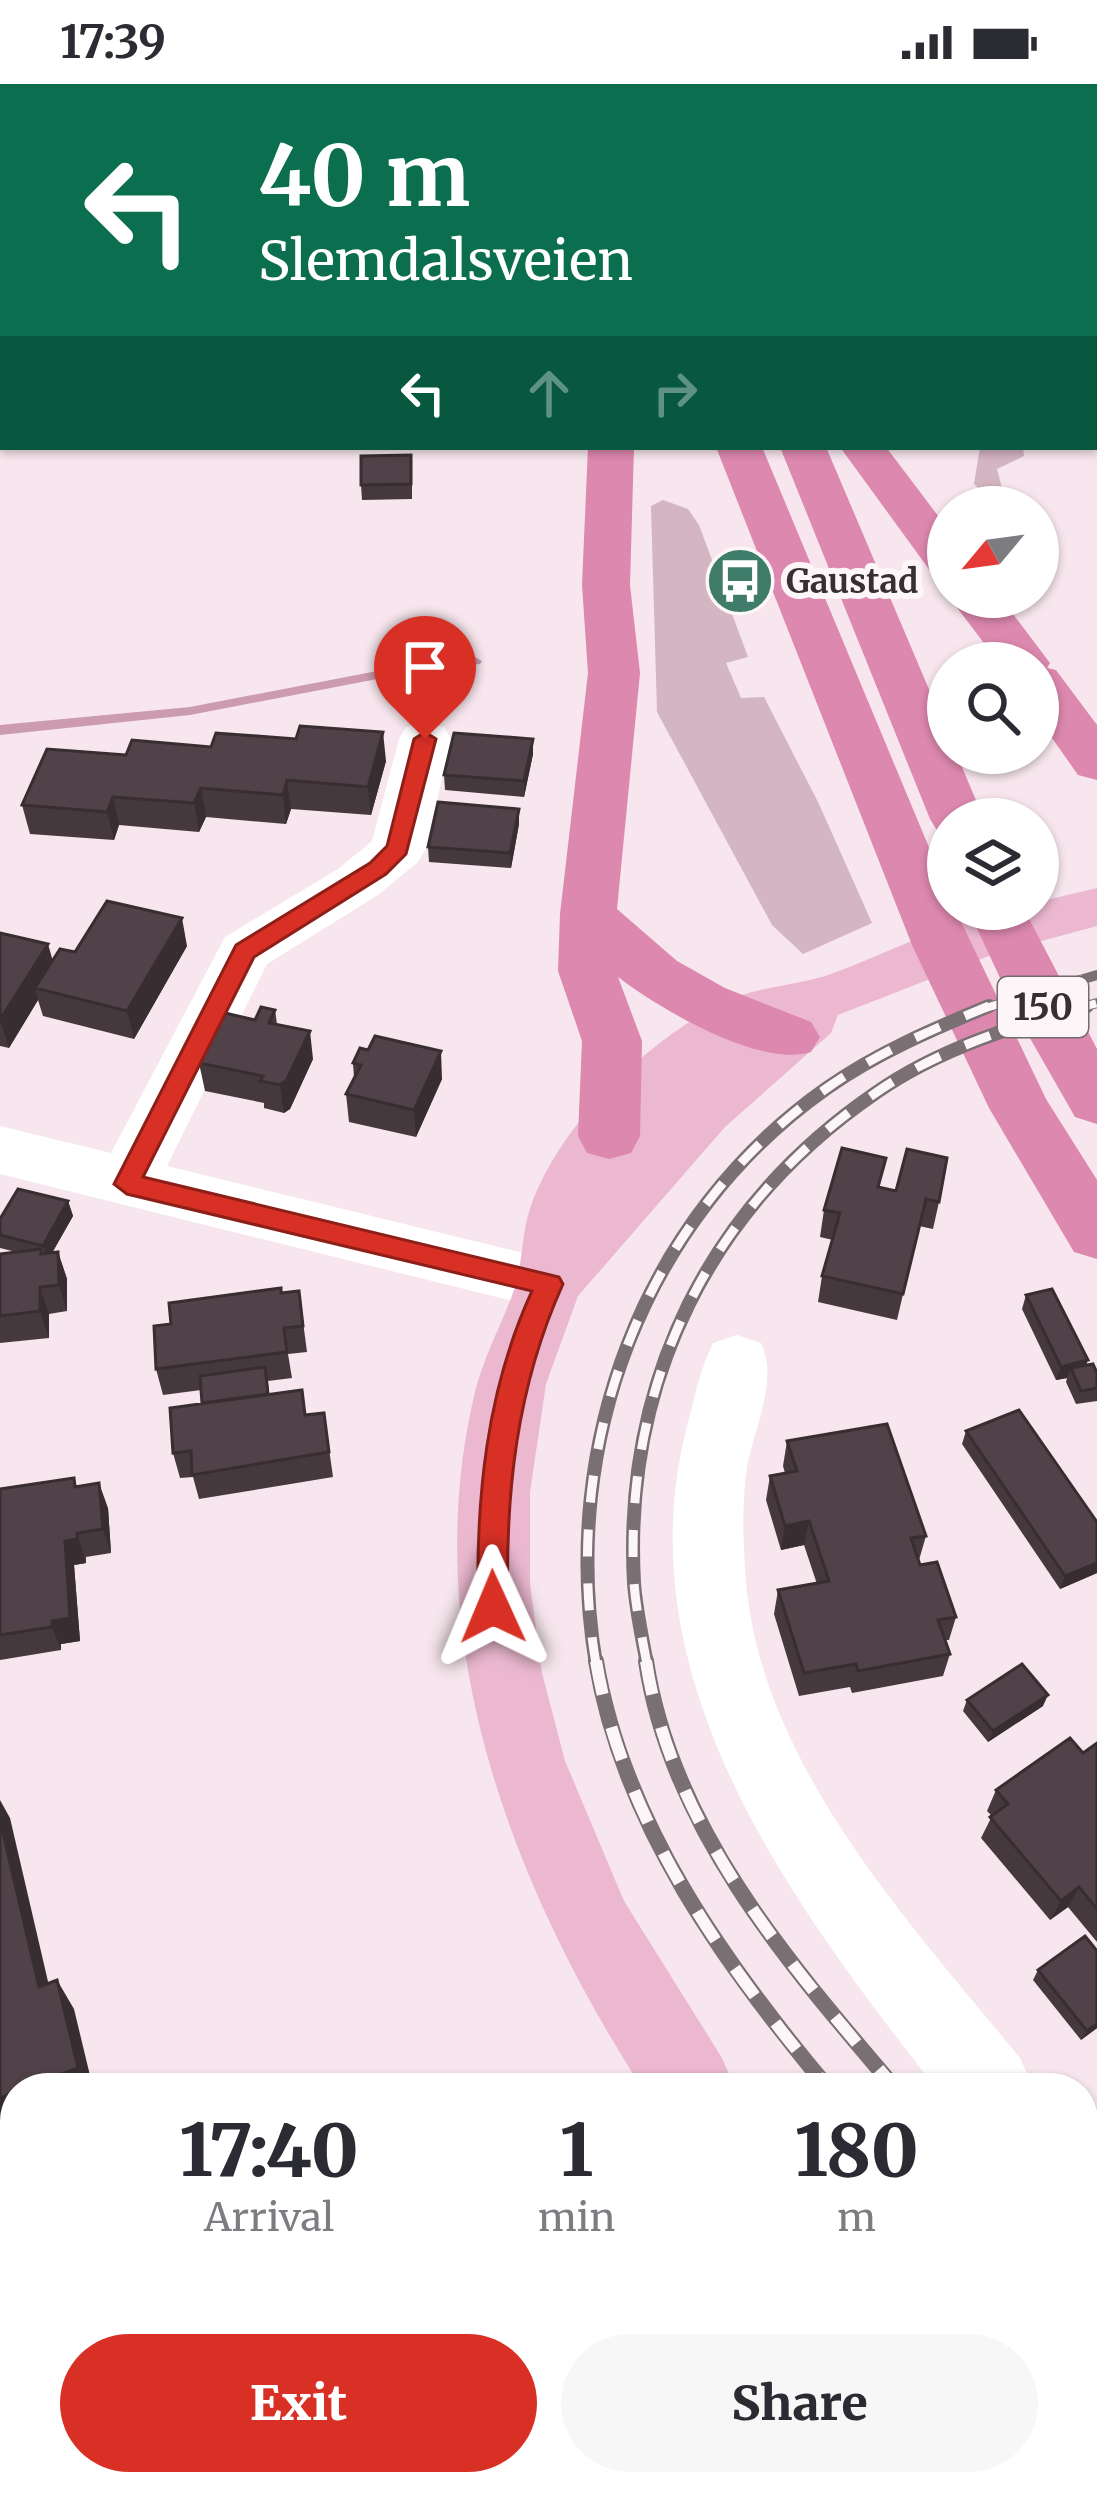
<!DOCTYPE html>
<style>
:root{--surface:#fff;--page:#f7f7f7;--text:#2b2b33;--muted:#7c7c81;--accent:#d93025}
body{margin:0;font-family:Merriweather,serif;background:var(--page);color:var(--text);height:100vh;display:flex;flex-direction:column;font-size:45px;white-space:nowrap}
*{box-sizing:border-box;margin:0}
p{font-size:39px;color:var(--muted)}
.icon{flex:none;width:66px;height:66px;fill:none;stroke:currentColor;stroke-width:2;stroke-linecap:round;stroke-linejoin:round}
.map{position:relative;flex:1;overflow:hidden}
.side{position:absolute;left:0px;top:1989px;width:1098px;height:423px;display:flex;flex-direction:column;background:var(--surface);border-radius:48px 48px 0 0;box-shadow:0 3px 9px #0004}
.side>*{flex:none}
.banner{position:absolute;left:0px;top:0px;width:1098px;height:366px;box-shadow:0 3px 9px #0004;background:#0b6e4f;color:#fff;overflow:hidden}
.needle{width:78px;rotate:241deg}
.fabs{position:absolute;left:927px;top:402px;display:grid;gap:24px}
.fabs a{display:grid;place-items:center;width:132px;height:132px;border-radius:50%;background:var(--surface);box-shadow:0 3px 9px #0004;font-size:60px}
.pin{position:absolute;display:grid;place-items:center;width:102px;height:102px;color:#fff;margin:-123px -51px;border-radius:50% 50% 50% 0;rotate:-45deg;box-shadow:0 0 12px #0007}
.pin .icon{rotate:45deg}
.me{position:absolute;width:132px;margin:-66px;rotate:359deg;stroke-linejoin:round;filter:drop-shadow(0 0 9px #0008)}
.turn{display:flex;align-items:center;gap:42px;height:252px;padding:0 60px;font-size:54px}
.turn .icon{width:156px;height:156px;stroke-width:2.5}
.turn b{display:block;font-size:84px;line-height:102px}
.lanes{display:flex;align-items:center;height:114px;padding:0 60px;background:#0003;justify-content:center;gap:60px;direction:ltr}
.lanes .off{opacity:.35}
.eta{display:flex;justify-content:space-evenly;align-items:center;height:204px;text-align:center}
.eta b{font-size:72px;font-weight:800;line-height:84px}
.primary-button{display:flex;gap:24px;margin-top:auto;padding:24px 60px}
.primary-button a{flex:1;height:138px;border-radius:72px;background:var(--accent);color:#fff;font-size:48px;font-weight:800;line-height:138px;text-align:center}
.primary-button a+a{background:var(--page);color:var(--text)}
.status{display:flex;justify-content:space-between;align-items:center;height:84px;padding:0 60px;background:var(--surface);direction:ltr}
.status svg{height:33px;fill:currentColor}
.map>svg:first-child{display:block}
.green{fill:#d4b5c2}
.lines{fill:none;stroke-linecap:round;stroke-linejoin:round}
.stream{fill:#cc9bb0;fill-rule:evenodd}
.minor{fill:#fff;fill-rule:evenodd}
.major{fill:#ebb8cf;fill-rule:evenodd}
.highway{fill:#dd88af;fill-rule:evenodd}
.rail-far2-casing{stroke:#7a7074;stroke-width:10}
.rail-far1-casing{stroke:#7a7074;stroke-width:14}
.rail-casing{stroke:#7a7074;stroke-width:16}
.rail-far2{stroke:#fdf6f9;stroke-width:8;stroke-dasharray:21;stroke-linecap:butt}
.rail-far1{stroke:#fdf6f9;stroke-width:9;stroke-dasharray:27;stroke-linecap:butt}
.rail{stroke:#fdf6f9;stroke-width:12;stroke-dasharray:34;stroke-linecap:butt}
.wall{fill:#45393e}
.shaded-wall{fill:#382e32}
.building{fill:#504248;stroke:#382e32;stroke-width:3}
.route{fill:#d93025;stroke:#8d1f18;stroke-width:3}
.labels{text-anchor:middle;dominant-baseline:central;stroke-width:12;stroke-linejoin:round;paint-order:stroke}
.far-poi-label{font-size:33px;font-weight:bold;fill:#373033;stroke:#fdf6f9;text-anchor:start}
.shield{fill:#fdf6f9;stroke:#726b6e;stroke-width:3}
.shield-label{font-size:36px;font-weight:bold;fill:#373033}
</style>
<div class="status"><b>17:39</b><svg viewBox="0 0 49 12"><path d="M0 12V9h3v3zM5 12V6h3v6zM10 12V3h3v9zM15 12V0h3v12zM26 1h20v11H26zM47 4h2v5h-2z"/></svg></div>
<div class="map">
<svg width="1097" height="2411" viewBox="0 0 1097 2411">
<rect width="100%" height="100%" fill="#f7e6ed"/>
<path class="green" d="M980,363H1023L1024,372L997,385L1007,423H998L974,400Z
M663,416L688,425L699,441L748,573L726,579L741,614L764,613L818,718L872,839L803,870L772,841L657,628L651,422Z"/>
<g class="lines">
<path class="stream" d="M475,573L482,577L480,580L403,590L190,631L0,651V641L190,623L403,582Z"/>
<path class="minor" d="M824,0H860L862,3H826Z
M425,638L444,643L451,655L426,765L418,778L378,811L267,880L167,1082L572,1181L582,1200L572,1219L549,1226L0,1090V1042L111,1069L225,853L338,785L372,757L399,655L406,643Z
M737,1251L761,1259C779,1296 754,1344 747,1383C742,1415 743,1453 745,1484C755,1675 906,1834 1020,1974L1033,2004H936C791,1819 624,1596 686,1346C694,1317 699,1287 713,1259Z
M1083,2070L1097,2076V2174L1083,2168Z"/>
<path class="major" d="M1097,804V842L994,870L838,931L831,949L725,1043L578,1212L546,1300L530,1408V1500L542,1589L565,1677L624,1817L722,1974L735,2004H642C511,1800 416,1553 475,1308C484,1272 502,1240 514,1206C523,1180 521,1151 530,1125C558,1042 642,962 718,921C753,902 794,903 831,890C898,866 966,825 1038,825V818Z
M957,2397H1057L1063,2411H962Z"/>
<path class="highway" d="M502,0H539L541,3H504Z
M598,0H635L637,3H600Z
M588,363H634L630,501L640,589L617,825L677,877L725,904L811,938L820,953L811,968C759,984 660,925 618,893L642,957L640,1052L631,1069L609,1075L587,1069L578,1052L582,957L558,887L560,830L588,589L582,501Z
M716,363H762L948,809V825H955L1046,1015L1097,1096V1175L1074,1168L989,1024L912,861Z
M780,363H826L948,650V669H956L984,735H948V751L938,748L930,735Z
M840,363H886L948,445V492L931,488Z
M949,513H1000L1050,579L1047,584L1056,586L1097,641V696L1078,691L1038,634V579H999Z
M968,825H1024L1097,965V1040L1075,1033L1019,935Z"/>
<defs>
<path id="rail-far2" d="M982,925L1097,891
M1076,925L1097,919"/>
<path id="rail-far1" d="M596,1580C559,1361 643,1133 827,1004C877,969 933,945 989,922
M647,1580C642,1553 636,1526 634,1499C623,1296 710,1122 877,1008C939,965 1015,941 1087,922"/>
<path id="rail" d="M596,1577C623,1739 725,1881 828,2004
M646,1577C671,1744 789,1880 895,2004
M1083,2219L1097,2235
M1083,2295L1097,2310"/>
</defs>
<use href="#rail-far2" class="rail-far2-casing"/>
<use href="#rail-far1" class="rail-far1-casing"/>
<use href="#rail" class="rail-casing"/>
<use href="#rail-far2" class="rail-far2"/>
<use href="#rail-far1" class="rail-far1"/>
<use href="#rail" class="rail"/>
</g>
<path class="wall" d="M0,0H345V3H3V318H0Z
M1096,52L1097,187H1095V57Z
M412,386V415L362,416L361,401Z
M533,670L524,713L445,706L444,691Z
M126,671L386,677L371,731L291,725L286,740L206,733L199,748L119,741L114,756L30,750L22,721Z
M519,725V740L511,784L429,778L428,763Z
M0,849L53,876L75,868L187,862L134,955L43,932L38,916L9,964L0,962Z
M275,926L277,940L313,975L290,1025L284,1029L264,1024V1019L205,1007L199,979L255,936Z
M353,979L442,995L416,1053L349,1038L346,1010L354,994Z
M880,1103L939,1118L933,1145L919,1142L897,1236L818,1218L822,1192L833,1156L820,1153L824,1126Z
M68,1117L73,1132L52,1169L58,1168L67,1195V1227L49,1230V1254L0,1259V1170L16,1168L0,1164V1135Z
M299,1207L307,1268L288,1270L292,1294L268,1297L269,1310L306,1331L324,1329L333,1393L199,1415L193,1393L180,1394L173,1369L202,1319L201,1306L163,1311L156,1285L171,1240L282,1209Z
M1026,1211L1087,1281L1097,1289V1317L1076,1320L1066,1298L1067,1294L1056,1296L1022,1225Z
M966,1347L1097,1438V1489L1060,1505L962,1360Z
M787,1357L926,1452L919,1476L920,1481L956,1533L949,1556H946L950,1570L943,1592L852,1609L850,1603L799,1612L774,1530L778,1506L817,1500L804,1461L781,1466L766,1416L770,1392L785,1389L783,1382Z
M74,1394L77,1403L108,1424L111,1469L86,1473V1479L74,1481L80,1557L61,1560V1566L0,1576V1405Z
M967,1616L1043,1622L988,1658L963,1627Z
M1097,1659V1858L1068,1823L1050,1836L981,1754L992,1732L987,1727L996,1706L1083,1669Z
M1097,1867V1944L1081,1956L1033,1896L1038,1886Z"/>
<path class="shaded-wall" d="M383,648L386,677L371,731L368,703Z
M533,655V670L524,713V697Z
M287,696L291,725L286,740L283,711Z
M201,704L206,733L199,748L194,719Z
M113,713L119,741L114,756L107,728Z
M519,725V740L511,784L510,769Z
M182,834L187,862L134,955L127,927Z
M48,860L56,888L35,904L38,916L9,964L0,936Z
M310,947L313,975L290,1025L284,1029L280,1001Z
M441,967L442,995L416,1053L414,1026Z
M68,1117L73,1132L48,1176L43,1162Z
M58,1168L67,1195V1227L59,1201Z
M40,1203L49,1230V1254L40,1227Z
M1088,1276L1083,1290L1071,1284L1067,1294L1056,1296L1061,1283Z
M99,1399L108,1424L111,1469L103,1445Z
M809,1437L804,1461L781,1466L785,1442Z
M77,1449L86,1479L74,1481L80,1557L61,1560V1566L52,1543L65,1457Z
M1097,1479V1489L1060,1505L1065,1492Z
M1048,1611L1043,1622L988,1658L993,1647Z
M0,1716L10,1734L56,1932L39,1903L0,1736Z
M1079,1803L1068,1823L1050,1836L1061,1817Z
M57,1896L74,1925L93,2004H26Z
M1097,1940V1944L1081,1956L1087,1947Z
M15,2008V2042L0,2047V2014Z
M143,2397H153V2411H144Z"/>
<path class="building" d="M0,0H343L341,3H3V136H0Z
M1095,98H1097V134H1095Z
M0,166H3V265H0Z
M1095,273H1097V320H1095Z
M411,371V400L361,401V372Z
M300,642L383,648L368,703L287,696L283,711L201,704L194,719L113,713L107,728L22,721L47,665L126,671L132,656L211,663L216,649L296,655Z
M454,649L533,655L524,697L444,691Z
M438,718L519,725L510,769L428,763Z
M107,817L182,834L127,927L35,904L60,865L75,868Z
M0,849L48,860L0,936Z
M261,923L275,926L269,939L310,947L286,997L280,1001L260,997L263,992L199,979L225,929L255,936Z
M375,952L441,967L414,1026L346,1010L361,981L353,979L360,964L368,966Z
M842,1064L886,1074L878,1103L896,1107L907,1065L947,1074L939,1118L926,1115L903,1210L822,1192L840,1129L824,1126Z
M18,1105L68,1117L43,1162L0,1151V1135Z
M41,1165V1170L58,1168L59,1201L40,1203V1227L0,1232V1170Z
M281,1204V1209L299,1207L303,1242L284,1244L287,1268L156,1285L154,1242L171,1240L169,1219Z
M1052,1205L1088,1276L1061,1283L1026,1211Z
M1093,1280L1097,1289V1304L1081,1307L1071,1284Z
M265,1283L268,1310L202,1319L200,1292Z
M302,1306L305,1331L324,1329L329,1368L192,1391L191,1367L173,1369L170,1324Z
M1019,1326L1097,1438V1479L1065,1492L966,1347Z
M887,1340L926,1452L911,1454L920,1481L937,1478L956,1533L938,1536L950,1570L858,1587L856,1580L804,1589L778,1506L829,1497L809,1437L785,1442L770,1392L797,1387L787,1357Z
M74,1394L75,1403L99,1399L103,1445L77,1449V1455L65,1457L70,1534L52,1537V1543L0,1551V1405Z
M1022,1580L1048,1611L993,1647L967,1616Z
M1070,1654L1083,1669L1097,1659V1825L1079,1803L1061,1817L990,1733L1008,1720L996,1706Z
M0,1736L39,1903L57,1896L78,1984L26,2004H15V2008L0,2014Z
M1085,1852L1097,1867V1940L1087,1947L1038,1886Z
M45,2397H143L144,2411H15V2402Z"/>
<path class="route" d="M425,648L436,655L406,770L386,790L254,873L143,1093L559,1193L563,1200C516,1304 505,1411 508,1523L504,1532L493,1536L482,1532L478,1523C476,1414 486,1307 532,1207L127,1110L114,1100L236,861L370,779L387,762L414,655Z"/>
<defs>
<symbol id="bus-disc" viewBox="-11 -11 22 22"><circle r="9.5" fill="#3f7d6a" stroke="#fdf6f9"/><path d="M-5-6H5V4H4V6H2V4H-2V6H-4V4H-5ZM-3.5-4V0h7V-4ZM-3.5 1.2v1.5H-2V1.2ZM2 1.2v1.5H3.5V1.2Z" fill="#fff"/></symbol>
</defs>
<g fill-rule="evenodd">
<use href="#bus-disc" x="702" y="459" width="76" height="76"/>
</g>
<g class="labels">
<g class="far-poi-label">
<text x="786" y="497">Gaustad</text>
</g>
<rect class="shield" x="998" y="893" width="90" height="60" rx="9"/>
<g class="shield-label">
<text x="1043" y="923">150</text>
</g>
</g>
</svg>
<div class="fabs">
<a><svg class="needle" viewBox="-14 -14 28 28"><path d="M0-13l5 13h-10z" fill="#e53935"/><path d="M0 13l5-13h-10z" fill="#7c7c81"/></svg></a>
<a><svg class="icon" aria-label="search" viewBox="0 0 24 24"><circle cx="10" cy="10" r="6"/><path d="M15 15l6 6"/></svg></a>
<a><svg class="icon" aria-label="layers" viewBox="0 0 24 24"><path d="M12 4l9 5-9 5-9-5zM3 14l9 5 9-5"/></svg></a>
</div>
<div class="pin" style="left:425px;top:655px;background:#d93025"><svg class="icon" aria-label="arrive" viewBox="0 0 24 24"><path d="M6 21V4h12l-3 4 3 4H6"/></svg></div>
<svg class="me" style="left:493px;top:1523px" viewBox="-20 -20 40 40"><path d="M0-17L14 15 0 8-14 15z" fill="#d93025" stroke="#fff" stroke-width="4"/></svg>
<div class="banner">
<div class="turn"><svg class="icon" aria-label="left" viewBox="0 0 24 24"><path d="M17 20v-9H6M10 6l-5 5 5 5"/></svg><div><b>40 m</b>Slemdalsveien</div></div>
<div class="lanes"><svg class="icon" aria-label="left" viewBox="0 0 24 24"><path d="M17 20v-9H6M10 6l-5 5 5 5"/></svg><svg class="icon off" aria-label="ahead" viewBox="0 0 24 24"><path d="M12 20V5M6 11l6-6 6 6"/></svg><svg class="icon off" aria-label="right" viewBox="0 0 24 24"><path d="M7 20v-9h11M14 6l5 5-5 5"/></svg></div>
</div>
<section class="side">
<div class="eta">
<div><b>17:40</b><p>Arrival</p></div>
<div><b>1</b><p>min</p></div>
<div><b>180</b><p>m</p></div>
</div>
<div class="primary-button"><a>Exit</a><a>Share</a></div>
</section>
</div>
